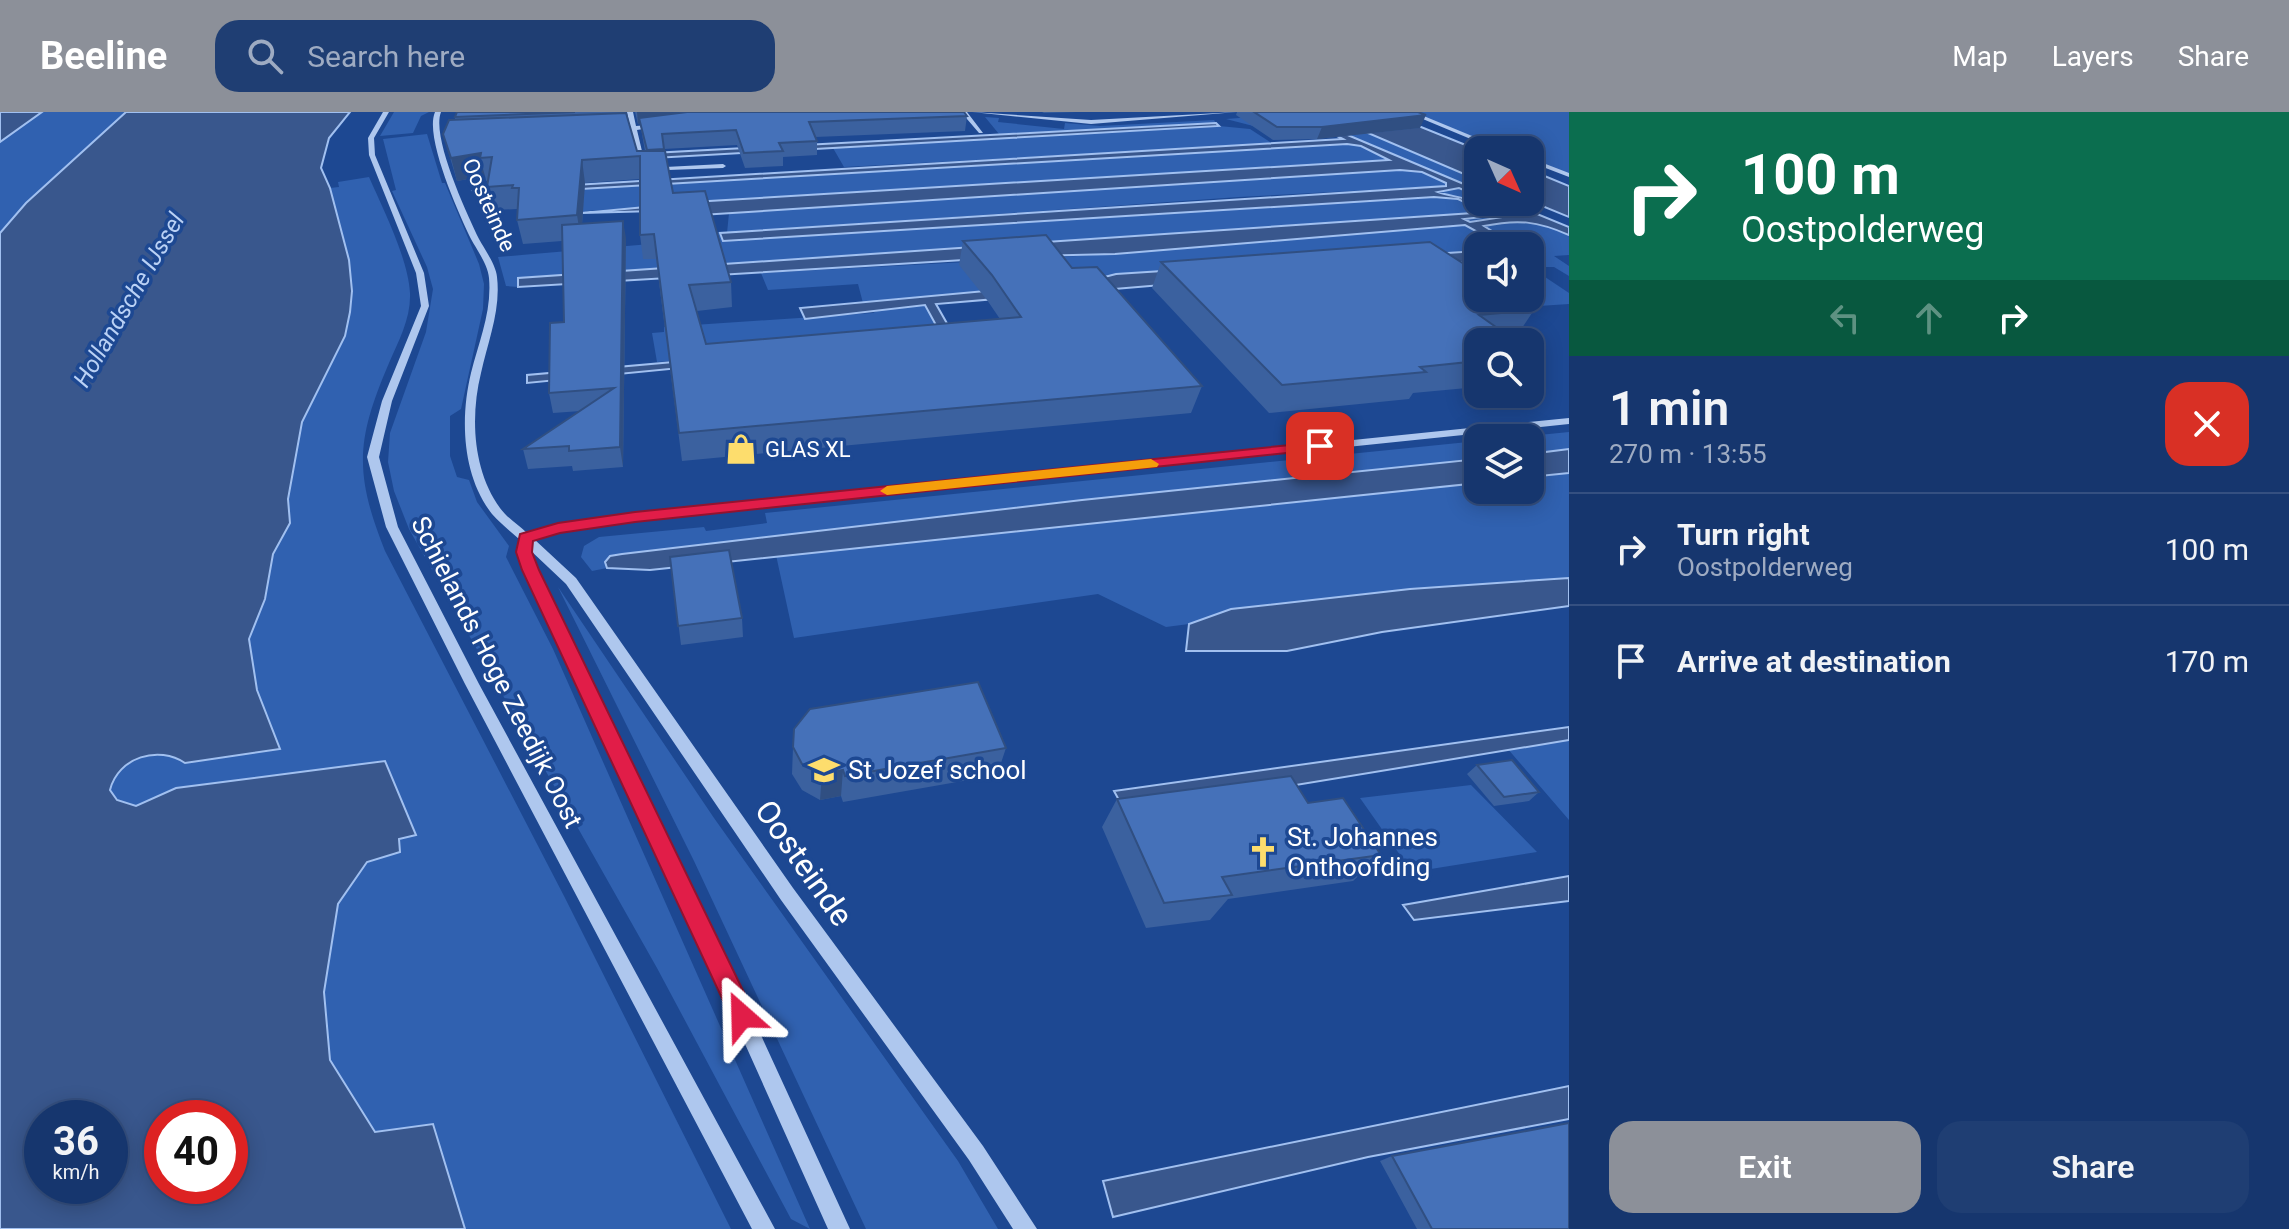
<!DOCTYPE html>
<meta charset="utf-8">
<style>
:root{--surface:#16366e;--page:#1f3e73;--text:#f1f3f6;--muted:#9eabc2;--line:#355081;--accent:#8c9099}
body{margin:0;font-family:Roboto,sans-serif;background:var(--page);color:var(--text);height:100vh;display:flex;flex-direction:column;font-size:30px;white-space:nowrap}
*{box-sizing:border-box;margin:0}
p{font-size:26px;color:var(--muted)}
.icon{flex:none;width:44px;height:44px;fill:none;stroke:currentColor;stroke-width:2;stroke-linecap:round;stroke-linejoin:round}
.map{position:relative;flex:1;overflow:hidden}
.details{display:flex;flex-direction:column;background:var(--surface);width:720px}
.details>*{flex:none}
.hud{background:#0b6e4f;color:#fff;overflow:hidden}
.needle{width:52px;rotate:135deg}
.fabs{position:absolute;left:1464px;top:24px;display:grid;gap:16px}
.fabs a{display:grid;place-items:center;width:80px;height:80px;border-radius:16px;background:var(--surface);box-shadow:0 4px 20px #0003,0 0 0 2px var(--line);font-size:40px}
.speed{position:absolute;left:24px;top:988px;display:flex;gap:16px;font-size:40px;font-weight:700;text-align:center}
.speed>*{display:grid;place-content:center;width:104px;height:104px;border-radius:50%;background:var(--surface);box-shadow:0 4px 20px #0003,0 0 0 2px var(--line);line-height:1}
.speed small{font-size:20px;font-weight:400}
.speed .limit{border:12px solid #d22;background:#fff;color:#111}
.pin{position:absolute;display:grid;place-items:center;width:68px;height:68px;color:#fff;margin:-34px;border-radius:16px;box-shadow:0 4px 12px #0006}
.me{position:absolute;width:88px;margin:-44px;rotate:335deg;stroke-linejoin:round;filter:drop-shadow(0 0 6px #0008)}
.turn{display:flex;align-items:center;gap:28px;height:168px;padding:0 40px;font-size:36px}
.turn .icon{width:104px;height:104px;stroke-width:2.5}
.turn b{display:block;font-size:56px;line-height:68px}
.lanes{display:flex;align-items:center;height:76px;padding:0 40px;background:#0003;justify-content:center;gap:40px;direction:ltr}
.lanes .off{opacity:.35}
.round{display:grid;place-items:center;flex:none;width:84px;height:84px;border-radius:24px;background:var(--page)}
.headline{display:flex;align-items:center;justify-content:space-between;height:136px;padding:0 40px}
h1{font-size:48px;font-weight:600;line-height:60px}
.button{display:flex;gap:16px;margin-top:auto;padding:16px 40px}
.button a{flex:1;height:92px;border-radius:24px;background:var(--accent);color:#fff;font-size:32px;font-weight:600;line-height:92px;text-align:center}
.button a+a{background:var(--page);color:var(--text)}
ul{padding:0;list-style:none}
li{display:flex;align-items:center;gap:24px;height:112px;padding:0 40px;border-top:2px solid var(--line)}
li div{flex:1}
li b{display:block;font-size:30px}
li em{font-style:normal}
header{display:flex;align-items:center;gap:48px;box-sizing:border-box;height:112px;padding:0 40px;background:var(--accent);color:#fff}
header strong{font-size:38px}
nav{display:flex;gap:44px;margin-inline-start:auto;font-size:28px}
.search{width:560px;height:72px;background:var(--page);display:flex;align-items:center;gap:20px;box-sizing:border-box;padding:0 28px;border-radius:24px;color:var(--muted);font-size:30px}
main{display:flex;flex:1;min-height:0}
.map>svg:first-child{display:block}
.green{fill:#3061b0}
.water{fill:#39578d;stroke:#a1c0f0;stroke-width:2;fill-rule:evenodd}
.lines{fill:none;stroke-linecap:round;stroke-linejoin:round}
.minor{fill:#aec7ee;fill-rule:evenodd}
.wall{fill:#3b619f}
.shaded-wall{fill:#304f82}
.building{fill:#4571b9;stroke:#304f82;stroke-width:2}
.route{fill:#e11d48;stroke:#92132f;stroke-width:2}
.slow{fill:#f59e0b}
.labels{text-anchor:middle;dominant-baseline:central;stroke-width:7;stroke-linejoin:round;paint-order:stroke}
.far-street-label{font-size:22px;fill:#fff;stroke:#1d4892}
.far-poi-label{font-size:22px;fill:#fff;stroke:#1d4892;text-anchor:start}
.far-water-label{font-size:24px;font-style:italic;fill:#bad1f5;stroke:#1d4892}
.street-label{font-size:26px;fill:#fff;stroke:#1d4892}
.poi-label{font-size:26px;fill:#fff;stroke:#1d4892;text-anchor:start}
.near-street-label{font-size:32px;fill:#fff;stroke:#1d4892}
</style>
<header>
<strong>Beeline</strong>
<div class="search"><svg class="icon" aria-label="search" viewBox="0 0 24 24"><circle cx="10" cy="10" r="6"/><path d="M15 15l6 6"/></svg>Search here</div>
<nav><a>Map</a><a>Layers</a><a>Share</a></nav>
</header>
<main>
<div class="map">
<svg width="1569" height="1117" viewBox="0 0 1569 1117">
<rect width="100%" height="100%" fill="#1d4892"/>
<path class="green" d="M42,0H126L26,91L0,121V30Z
M394,0H429L421,4L413,21L380,24Z
M1319,0L1478,68V78L1307,5L1261,16L1226,7Z
M1411,0H1569V62L1530,47V38H1506Z
M985,5L999,6L998,10L1064,17L1065,11L1100,14L1214,8L1216,11L999,22Z
M1219,14L1250,17L1273,32L844,55L833,36Z
M427,22L442,71H445L479,152L484,172L483,197L461,297L450,304V344L457,365L469,368L477,390L509,434L506,445L553,537L810,1117L791,1107L657,856L409,417L394,379L388,350L390,321L426,220L433,177L427,155L392,79L396,78L383,27Z
M1347,32L1361,34L1390,48L587,99L583,102L544,105L548,75Z
M1400,58L1422,60L1446,71V74L1239,85L727,121L729,101L738,98L901,90Z
M369,65C383,97 408,146 410,181C411,206 399,228 389,251C356,328 354,361 385,439L564,784L731,1117H465L449,1071L375,1020L329,948L324,880L338,792L367,750L400,740L176,676L136,694L117,688L110,678C114,662 125,654 138,645L280,637L257,578L249,527L265,487L273,442L290,411L288,387L302,309L345,224L350,200L352,179L349,148L330,76L339,75L338,70Z
M1459,76L1478,84V90H1493L1517,102L1470,111L1463,107L1487,101L1465,87L1437,79Z
M1434,85L1458,87L1478,96L1473,101L519,166L518,175L506,174L498,145L662,131L710,118L720,121L723,129Z
M1523,109L1537,110L1569,123V143L1554,144L1569,154V164L1554,155H1530L1569,181V192L1524,195L1507,186H1530V145L1532,144L1530,134H1516L1483,114Z
M1465,113L1503,134H1478V139L863,191L858,172L768,178L761,161L1115,142Z
M925,193L944,226L657,250L652,221L664,220V215L873,201L882,196Z
M1569,320V337L1530,342V326H1508Z
M1478,329V347L1082,388L622,442L605,450L607,456L592,459L581,445L584,434L599,425L704,415L706,419L767,411L765,401Z
M1569,361V466L1410,477L1231,497L1189,512L1166,515L1098,482L794,526L776,443L1478,371V378H1530V365Z
M558,475L714,706L958,1049L998,1117H866L694,749Z
M1569,628V708L1507,636Z
M1471,673L1537,740L1412,760L1360,686Z"/>
<path class="water" d="M0,0H42L0,30Z
M126,0H350L329,26L321,56L330,76L349,148L352,179L350,200L345,224L302,310L288,387L290,411L273,442L265,487L249,527L257,578L280,637L185,651C159,633 118,645 110,678L117,688L136,694L176,676L385,649L416,723L399,727L400,740L367,750L338,792L324,880L330,948L375,1020L433,1012L465,1117H0V121L26,91ZM42,1006H110V1074H42ZM162,1006H230V1074H162Z
M1319,0H1384L1478,38V68Z
M1216,11L1219,14L654,46L652,41Z
M1324,13L1478,78V84L1459,76L1438,80C1455,86 1475,85 1487,100L1482,105L1464,107L1470,110L1516,103L1515,99L1493,90H1508L1569,115V123C1537,109 1518,107 1484,114L1516,134H1503L1465,113L1115,142L1031,144L518,175V166L1473,101L1477,96L1458,87L1434,85L723,129L720,121L1446,74V71L1422,60L1400,58L669,105L655,99L582,101L709,89L1389,48L1361,34L1347,32L477,83L473,79L1343,27L1317,14Z
M1530,58L1569,74V105L1530,89Z
M1478,139V150H1437L936,192L957,229L527,271V263L943,226L925,193L805,207L800,196L1085,170L1116,162Z
M1569,337V361L1530,365V342Z
M1478,347V371L650,458L607,456L605,450L610,444L622,442L1082,388Z
M1569,466V494L1382,520L1287,539H1186L1189,512L1231,497L1410,477Z
M1569,615V628L1126,701L1114,679Z
M1569,764V789L1414,808L1403,793Z
M1569,974V1007L1368,1045L1113,1105L1103,1069Z"/>
<g class="lines">
<path class="minor" d="M383,0H389L374,26L375,43L424,161L429,194L392,289L379,345L398,415L479,572L775,1117H752L465,572L386,415L367,345L382,289L421,194L416,161L369,43L368,26Z
M435,0H441C431,25 467,102 479,127C485,138 496,153 497,165C501,198 488,229 481,261C470,305 473,359 500,396C507,406 519,413 527,421L558,412L635,401L1569,306V312L635,409L559,420L534,427L576,466L793,776L983,1034L1037,1117H1013L969,1048L781,788L566,472L530,438L537,458L737,871L850,1117H828L723,883L525,458L518,440L519,427C510,419 500,411 492,402C462,364 460,306 471,261C479,229 492,200 489,166C488,153 477,138 471,127C459,102 424,25 435,0Z
M627,0H633L636,14L659,12L662,14L637,18L646,56L723,52L726,54L723,56L641,59L631,18L612,20L609,18L630,15Z
M961,0H967L983,21H979Z
M972,0L1091,8L1237,0L1091,12Z
M1406,0H1414L1506,38H1497Z
M1530,46L1569,61V65L1530,50Z"/>
</g>
<path class="wall" d="M457,0H625L637,39H645L640,11L638,12L635,0H964L967,4L965,19L815,25L817,29V43L783,45V54L745,56L737,33L664,37L673,81L731,170L732,195L697,199L706,232L1000,207L987,188L959,153L963,129L1072,156L1202,274L1191,301L682,349L656,147H643L640,123V67L585,71L582,112L626,126L623,355L573,359L572,354L528,357L523,337L581,299L553,301L549,281L564,210L562,129L523,132L517,108V97L493,98L487,75L488,68L486,69L485,64L457,69L443,22L455,8V5Z
M1042,0H1077L1044,1Z
M1237,0H1418L1420,16L1317,27L1273,28L1236,3Z
M1161,150L1534,198L1516,225L1478,230V275L1413,281L1409,287L1269,301L1152,176Z
M1530,239L1537,244L1530,254Z
M670,445L742,506L743,525L681,533Z
M793,635L1006,636L997,663L843,690L841,684L820,688L802,678L792,662Z
M1477,653L1539,680L1529,689L1494,694L1467,662Z
M1117,687L1308,691L1381,743L1353,769L1228,787L1210,808L1146,816L1102,715Z
M1392,1044L1569,1117H1417L1380,1049Z"/>
<path class="shaded-wall" d="M637,0H719L639,6L640,11L638,12Z
M1426,3L1420,16L1317,27L1322,15Z
M481,41L480,46L485,64L457,69L451,46Z
M582,48L585,71L581,128L577,103Z
M623,109L626,126L623,355L620,335Z
M843,658L841,684L820,688L822,662Z"/>
<path class="building" d="M457,0H575L455,5Z
M687,0H964L967,4L809,10L817,29L779,31L783,39L744,41L736,18L662,22L664,37L647,38L639,6Z
M1254,0H1418L1426,3L1322,15H1277Z
M626,1L637,39H665L673,81L705,79L731,170L689,173L706,232L1021,205L992,163L963,129L1046,123L1072,156L1097,155L1202,274L679,321L654,122L640,123V44L582,48L577,103L517,108L519,76H512L513,73L487,75L492,45L480,46L481,41L451,46L443,22L449,8Z
M623,109L620,335L569,339V334L523,337L614,276L549,281L550,211L564,210L562,113Z
M1430,130L1478,161V186H1515L1534,198L1479,203L1517,230H1478V249L1420,255L1426,260L1282,273L1161,150Z
M729,438L742,506L678,514L670,445Z
M978,570L1006,636L845,664L843,658L822,662L802,652L793,635L794,617L810,597Z
M1512,648L1539,680L1504,685L1477,653Z
M1291,664L1308,691L1343,686L1381,743L1222,765L1232,783L1164,791L1117,687Z
M1569,1011V1117H1432L1392,1044Z"/>
<path class="route" d="M1320,330L1327,334L1325,337L635,410L560,421L533,429L532,440L539,458L751,895L754,904L751,912L742,916L734,912L522,458L516,440L520,422L558,411L635,400Z"/>
<path class="slow" d="M1151,347L1159,352L1157,355L887,383L880,379L887,374Z"/>
<defs>
<symbol id="shop-bare" viewBox="-9 -9 18 18"><path d="M-5-2.5h2.3a2.7 3.5 0 0 1 5.4 0H5L5.5 6h-11ZM-1.5-2.5h3a1.5 2.3 0 0 0-3 0Z" fill="#fddd6d" stroke="#1d4892" stroke-width="2.5" paint-order="stroke"/></symbol>
<symbol id="school-bare" viewBox="-9 -9 18 18"><path d="M0-5L7-2L0 1L-7-2ZM-4 1L0 2.5L4 1V4Q0 6-4 4Z" fill="#fddd6d" stroke="#1d4892" stroke-width="2.5" paint-order="stroke"/></symbol>
<symbol id="church-bare" viewBox="-9 -9 18 18"><path d="M-1.2-6h2.4v3.5h3.3v2.4h-3.3V6h-2.4V-.1h-3.3v-2.4h3.3Z" fill="#fddd6d" stroke="#1d4892" stroke-width="2.5" paint-order="stroke"/></symbol>
</defs>
<g fill-rule="evenodd">
<use href="#shop-bare" x="719" y="315" width="44" height="44"/>
<use href="#school-bare" x="802" y="636" width="44" height="44"/>
<use href="#church-bare" x="1241" y="718" width="44" height="44"/>
</g>
<g class="labels">
<g class="far-street-label">
<text transform="translate(489 93) rotate(66)">Oosteinde</text>
</g>
<g class="far-poi-label">
<text x="765" y="337">GLAS XL</text>
</g>
<g class="far-water-label">
<text transform="translate(129 188) rotate(-60)">Hollandsche IJssel</text>
</g>
<g class="street-label">
<text transform="translate(497 560) rotate(63)">Schielands Hoge Zeedijk Oost</text>
</g>
<g class="poi-label">
<text x="848" y="658">St Jozef school</text>
<text x="1287" y="725">St. Johannes<tspan x="1287" dy="30">Onthoofding</tspan></text>
</g>
<g class="near-street-label">
<text transform="translate(804 751) rotate(55)">Oosteinde</text>
</g>
</g>
</svg>
<div class="fabs">
<a><svg class="needle" viewBox="-14 -14 28 28"><path d="M0-13l5 13h-10z" fill="#e53935"/><path d="M0 13l5-13h-10z" fill="#9eabc2"/></svg></a>
<a><svg class="icon" aria-label="sound" viewBox="0 0 24 24"><path d="M4 9h4l5-4v14l-5-4H4zM17 9q2 3 0 6"/></svg></a>
<a><svg class="icon" aria-label="search" viewBox="0 0 24 24"><circle cx="10" cy="10" r="6"/><path d="M15 15l6 6"/></svg></a>
<a><svg class="icon" aria-label="layers" viewBox="0 0 24 24"><path d="M12 4l9 5-9 5-9-5zM3 14l9 5 9-5"/></svg></a>
</div>
<div class="speed"><div>36<small>km/h</small></div><div class="limit">40</div></div>
<div class="pin" style="left:1320px;top:334px;background:#d93025"><svg class="icon" aria-label="arrive" viewBox="0 0 24 24"><path d="M6 21V4h12l-3 4 3 4H6"/></svg></div>
<svg class="me" style="left:742px;top:904px" viewBox="-20 -20 40 40"><path d="M0-17L14 15 0 8-14 15z" fill="#e11d48" stroke="#fff" stroke-width="4"/></svg>
</div>
<section class="details">
<div class="hud">
<div class="turn"><svg class="icon" aria-label="right" viewBox="0 0 24 24"><path d="M7 20v-9h11M14 6l5 5-5 5"/></svg><div><b>100 m</b>Oostpolderweg</div></div>
<div class="lanes"><svg class="icon off" aria-label="left" viewBox="0 0 24 24"><path d="M17 20v-9H6M10 6l-5 5 5 5"/></svg><svg class="icon off" aria-label="ahead" viewBox="0 0 24 24"><path d="M12 20V5M6 11l6-6 6 6"/></svg><svg class="icon" aria-label="right" viewBox="0 0 24 24"><path d="M7 20v-9h11M14 6l5 5-5 5"/></svg></div>
</div>
<div class="headline"><div><h1>1 min</h1><p>270 m · 13:55</p></div><a class="round" style="background:#d93025;color:#fff"><svg class="icon" aria-label="close" viewBox="0 0 24 24"><path d="M6 6l12 12M18 6L6 18"/></svg></a></div>
<ul>
<li><svg class="icon" aria-label="right" viewBox="0 0 24 24"><path d="M7 20v-9h11M14 6l5 5-5 5"/></svg><div><b>Turn right</b><p>Oostpolderweg</p></div><em>100 m</em></li>
<li><svg class="icon" aria-label="arrive" viewBox="0 0 24 24"><path d="M6 21V4h12l-3 4 3 4H6"/></svg><div><b>Arrive at destination</b></div><em>170 m</em></li>
</ul>
<div class="button"><a>Exit</a><a>Share</a></div>
</section>
</main>
